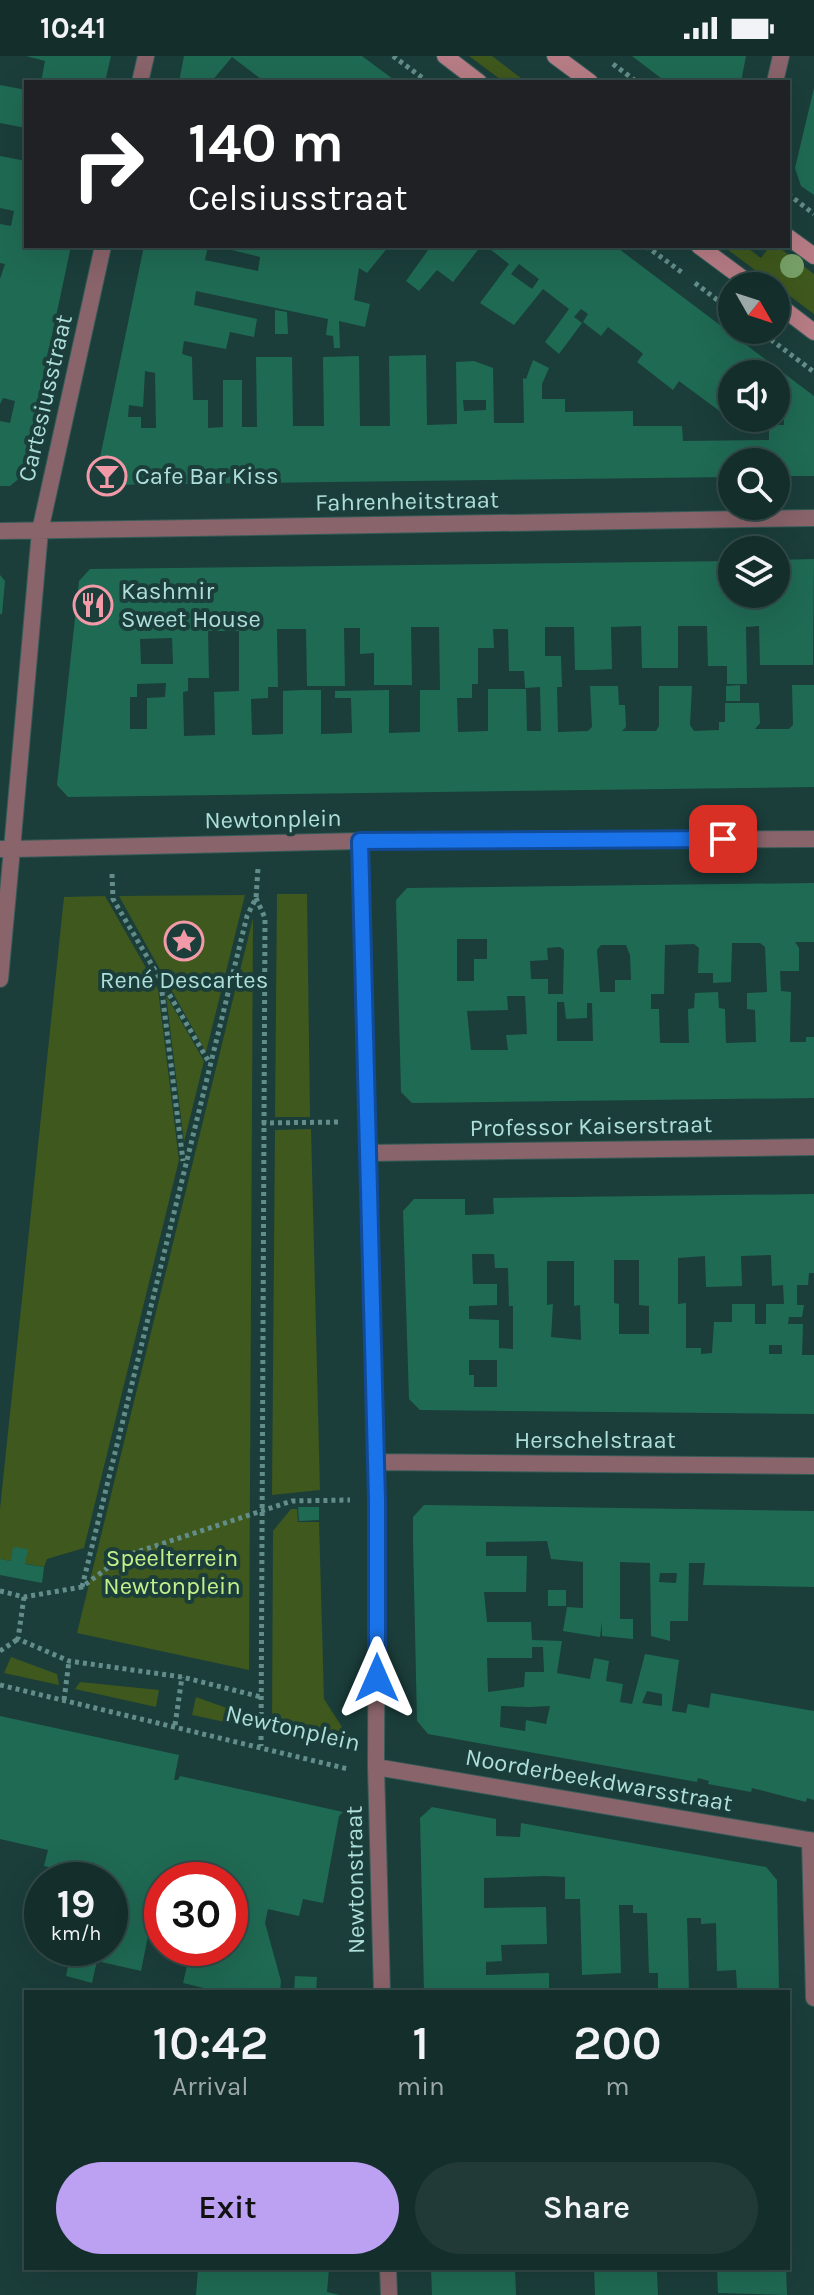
<!DOCTYPE html>
<meta charset="utf-8">
<style>
:root{--surface:#142e2c;--page:#213a38;--text:#f1f3f6;--muted:#9da8a9;--line:#334a48;--accent:#bca0f2}
body{margin:0;font-family:Karla,sans-serif;background:var(--page);color:var(--text);height:100vh;display:flex;flex-direction:column;font-size:30px;white-space:nowrap}
*{box-sizing:border-box;margin:0}
p{font-size:26px;color:var(--muted)}
.icon{flex:none;width:44px;height:44px;fill:none;stroke:currentColor;stroke-width:2;stroke-linecap:round;stroke-linejoin:round}
.map{position:relative;flex:1;overflow:hidden}
.details{position:absolute;left:24px;top:1934px;width:766px;height:280px;display:flex;flex-direction:column;background:var(--surface);border-radius:0px;box-shadow:0 8px 32px #0002,0 0 0 2px var(--line)}
.details>*{flex:none}
.banner{position:absolute;left:24px;top:24px;width:766px;height:168px;border-radius:0px;box-shadow:0 8px 32px #0002,0 0 0 2px var(--line);background:#202124;color:#fff;overflow:hidden}
.needle{width:52px;rotate:129deg}
.fabs{position:absolute;left:718px;top:216px;display:grid;gap:16px}
.fabs a{display:grid;place-items:center;width:72px;height:72px;border-radius:50%;background:var(--surface);box-shadow:0 8px 32px #0002,0 0 0 2px var(--line);font-size:40px}
.speed{position:absolute;left:24px;top:1806px;display:flex;gap:16px;font-size:40px;font-weight:700;text-align:center}
.speed>*{display:grid;place-content:center;width:104px;height:104px;border-radius:50%;background:var(--surface);box-shadow:0 8px 32px #0002,0 0 0 2px var(--line);line-height:1}
.speed small{font-size:20px;font-weight:400}
.speed .limit{border:12px solid #d22;background:#fff;color:#111}
.pin{position:absolute;display:grid;place-items:center;width:68px;height:68px;color:#fff;margin:-34px;border-radius:16px;box-shadow:0 4px 12px #0006}
.me{position:absolute;width:88px;margin:-44px;rotate:0deg;stroke-linejoin:round;filter:drop-shadow(0 0 6px #0008)}
.turn{display:flex;align-items:center;gap:28px;height:168px;padding:0 32px;font-size:36px}
.turn .icon{width:104px;height:104px;stroke-width:2.5}
.turn b{display:block;font-size:56px;line-height:68px}
.eta{display:flex;justify-content:space-evenly;align-items:center;height:136px;text-align:center}
.eta b{font-size:48px;font-weight:600;line-height:56px}
.button{display:flex;gap:16px;margin-top:auto;padding:16px 32px}
.button a{flex:1;height:92px;border-radius:48px;background:var(--accent);color:#111;font-size:32px;font-weight:600;line-height:92px;text-align:center}
.button a+a{background:var(--page);color:var(--text)}
.status{display:flex;justify-content:space-between;align-items:center;height:56px;padding:0 40px;background:var(--surface);direction:ltr}
.status svg{height:22px;fill:currentColor}
.map>svg:first-child{display:block}
.green{fill:#3f581d}
.building{fill:#1f6a53;fill-rule:evenodd}
.lines{fill:none;stroke-linecap:round;stroke-linejoin:round}
.street-casing{stroke:#355b58;stroke-width:18}
.secondary-casing{stroke:#355b58;stroke-width:18}
.path{stroke:#638d8a;stroke-width:5;stroke-dasharray:4 4;stroke-linecap:butt}
.street{stroke:#89646a;stroke-width:16}
.secondary{stroke:#b77c85;stroke-width:16}
.tree{fill:#77a067}
.route-casing{stroke:#114b97;stroke-width:20}
.route{stroke:#1a73e8;stroke-width:14}
.labels{text-anchor:middle;dominant-baseline:central;stroke-width:8;stroke-linejoin:round;paint-order:stroke}
.street-label{font-size:24px;fill:#addeda;stroke:#1b3e3b}
.poi-label{font-size:24px;fill:#addeda;stroke:#1b3e3b;text-anchor:start}
.park-label{font-size:24px;fill:#c2f18b;stroke:#1b3e3b}
</style>
<div class="status"><b>10:41</b><svg viewBox="0 0 49 12"><path d="M0 12V9h3v3zM5 12V6h3v6zM10 12V3h3v9zM15 12V0h3v12zM26 1h20v11H26zM47 4h2v5h-2z"/></svg></div>
<div class="map">
<svg width="814" height="2239" viewBox="0 0 814 2239">
<rect width="100%" height="100%" fill="#1b3e3b"/>
<path class="green" d="M469,0H492L526,26H504Z
M723,190H745L761,202L770,190H777L814,218V258Z
M277,838H307L310,1061H275Z
M245,839L206,996L119,840Z
M105,840L158,933L179,1104L84,1492L47,1503L44,1511L0,1503V1453L64,841Z
M253,862L249,1614L77,1577Z
M166,939L204,1005L184,1086Z
M311,1073L320,1434L272,1439L275,1074Z
M291,1453H297L298,1466H319L324,1643L342,1671L340,1691L272,1677L273,1475Z
M11,1601L57,1618L59,1629L4,1617Z
M80,1626L159,1634L156,1651L75,1633Z
M196,1641L249,1660L244,1670L192,1659Z"/>
<path class="building" d="M26,0H111L105,26H41L45,5Z
M184,0H362L397,26H265L232,1L211,26H179Z
M632,0H746L741,26H666Z
M0,29L26,34V72L0,67Z
M814,32V139L801,130L795,112Z
M0,100L26,105V190H71L22,420L10,430H0V365L10,367L15,345L3,342L0,348V223L5,208L0,207V168L11,170L14,155L0,152Z
M144,190H208L205,204L258,215L260,201L216,190H389L367,217L359,212L354,244L370,248L365,271L339,265L340,292H334L333,280L326,279L328,263L196,235L194,249L257,263L254,281L230,276L226,293L184,285L182,298L192,301L193,344H208V372L223,371V324H242V371H257L256,301H292L293,370H324L323,301L359,300L360,370H390L389,300L426,299L427,369L457,368L456,306L474,305L493,312L494,367H524L523,322L526,323L533,304L549,312L542,328V343H565V356L633,355V370H682L683,385L769,384V369H784V364L776,358V318H732V362H763L757,369L733,365L679,325L673,334L637,306L643,298L641,296L608,271L601,280L583,266L588,258L581,253L574,261L582,267L559,298L545,286L569,253L543,233L514,269L480,247L509,208L486,190H615L814,340V420H776V406H732V421L107,429L97,416ZM519,208L539,223L532,233L511,218ZM145,315L155,317L156,372H141V361H128L129,349L143,351ZM463,344H486V354L464,355Z
M431,190H481L453,226L437,214L419,235L406,225Z
M275,254L287,256L288,278H275Z
M814,503L813,609H760L759,570L746,571L747,628H727V610H708L707,570H678V612H642L641,570L611,571L612,613L590,614H575L574,571H545V600H561L562,631H557L558,676L588,675L592,671L590,630H618L619,649H625L626,671L622,675H656L659,670V630H692L690,669L694,675L719,674V666H725V647H759L760,667L755,673H789L793,669L792,629H814V731L68,741L57,729L79,525L90,513L732,505V538H776V504ZM411,571H439L440,634H420V676L389,677V634L335,635V642H351L352,677L321,678V634H302L283,635V678L252,679L251,643L268,642V631H278L277,573H306L307,630H345L344,572H360V598L374,597V629H412ZM493,573H508L509,615H524L525,632L540,631L541,675H527L526,633H488V675L458,676L457,642H472V628H478V592H494ZM208,575H239V635L214,636L215,679L184,680L183,636L188,635V622H209ZM172,582L173,608H141L140,583ZM166,627L165,641L147,642V673H130V641H137V628Z
M0,519L5,525L2,558H0Z
M740,629V645H726V630Z
M814,827V886H795L799,892V915H780L781,935L791,936L790,986H806V981H814V1042L412,1047L401,1036L396,844L407,832ZM457,883H487V903H474V925H457ZM732,887H760L765,891L767,936L747,937V953L755,954L756,986L726,987L725,953L719,952L718,936L695,937L694,952L688,953L689,987H660L659,953H651V938H664L665,889L694,888L699,892L698,917H713V927L731,926ZM601,889H626L630,899L631,924H615V936H600L597,894ZM560,891L564,894L563,938H548V923H531L530,905L548,904L547,892ZM507,940H525L527,978L506,979L508,994H471L467,955L508,954ZM557,946H564L566,963L587,962V947H592L593,985H557Z
M814,1138V1217H809L808,1229H797V1249H804L802,1261H789L788,1268H803L802,1299H814V1358L420,1354L409,1343L403,1155L414,1143H465V1159L494,1158L493,1142ZM472,1198H494L495,1212H508L509,1250H513V1293L499,1292V1264L469,1263V1250L497,1249V1228H473ZM771,1199L772,1230L783,1229L784,1248H766V1268H755V1248H732V1266H714L712,1297L701,1298V1292H686V1247L678,1248V1202L705,1200L706,1231L742,1230L741,1200ZM614,1204H639V1249L649,1250V1278H619V1248L614,1247ZM547,1205H574V1250L580,1249L581,1284L551,1281L553,1248L547,1249ZM769,1289H782V1298H769ZM469,1304H497V1331H474V1319H469Z
M424,1449L814,1455V1531L703,1529L705,1507H689L688,1565H670V1585L651,1580L650,1507L620,1506V1563H633V1583L602,1580V1566L600,1581L563,1575L567,1551L583,1552V1506L551,1503L547,1485L486,1486V1500H527L526,1536H484L487,1566H531L532,1584L562,1585L557,1617L590,1623L594,1602L609,1605L606,1625L623,1628L620,1646L632,1648L645,1598L679,1604L672,1655L686,1657L688,1648L709,1652L711,1637L814,1655V1744L807,1742L806,1746L752,1732L751,1736L708,1728L709,1725L698,1722L697,1726L428,1678L417,1665L413,1484V1461ZM660,1517H677L676,1527L659,1526ZM532,1591H543L544,1616H525L524,1631L488,1636L487,1602H532ZM647,1635L662,1638V1650L642,1647ZM501,1650L529,1651L550,1650L546,1668L526,1664L525,1675L500,1671Z
M298,1451H319V1464L299,1465Z
M13,1491L28,1493L25,1508L44,1511L42,1527L0,1519V1503L11,1505Z
M548,1534H566V1550H548Z
M0,1660L179,1699L174,1724H178L180,1720L343,1756L339,1760L323,1847L303,1843L299,1860L268,1853L265,1867L281,1925L280,1936H220L183,1927L191,1892H230V1824H162V1883L148,1880L141,1915L97,1905L92,1927L66,1920L72,1892H110V1824H87L88,1820L44,1810L48,1794L0,1783Z
M432,1751L496,1763V1780L520,1781L521,1767L766,1811L777,1824L779,1936H717V1933L737,1932L736,1914L717,1915L716,1867L701,1868V1862H687L689,1934L658,1935V1917H649L647,1857H633V1849H619L621,1917L582,1919L580,1843H565V1821L546,1820L484,1822V1852L546,1851L547,1888L501,1889L502,1905L486,1906V1919L549,1917V1936H424L420,1762Z
M295,1920L317,1921L316,1936H294Z
M198,2212H323L329,2213L327,2236L340,2239H196Z
M431,2212H515L516,2239H432Z
M594,2212H642V2216H657L658,2239H595Z
M717,2212H786L787,2239L718,2237Z"/>
<g class="lines">
<defs>
<path id="street" d="M140,26L146,0
M775,26L781,0
M0,475L814,462
M360,785L377,1444L376,1711L382,1936
M0,793H12L40,475L103,190
M0,923L12,793L360,785L814,783
M368,1097L814,1091
M376,1406L814,1410
M376,1711L814,1785
M810,1784L814,1942
M388,2212L389,2239"/>
<path id="secondary" d="M445,0L479,26
M555,0L590,26
M788,181L814,200
M699,190L753,230
M776,247L814,276"/>
</defs>
<use href="#street" class="street-casing"/>
<use href="#secondary" class="secondary-casing"/>
<path class="path" d="M393,0L424,23
M613,8L637,26
M788,138L814,158
M646,190L684,218
M695,227L732,255
M758,274L814,316
M112,818L113,843L209,1006
M256,842L265,862L261,1690
M161,928L183,1105
M262,1067L341,1066
M82,1531L247,860L256,842L258,812
M0,1535L24,1541L82,1531L122,1501L292,1445L350,1444
M24,1541L18,1583L69,1605L182,1621L261,1641
M0,1595L18,1583
M0,1629L348,1713
M64,1644L69,1605
M175,1669L182,1621"/>
<use href="#street" class="street"/>
<use href="#secondary" class="secondary"/>
</g>
<circle class="tree" cx="792" cy="210" r="12"/>
<g class="lines">
<defs>
<path id="route" d="M377,1622V1444L360,785L723,783"/>
</defs>
<use href="#route" class="route-casing"/>
<use href="#route" class="route"/>
</g>
<defs>
<symbol id="bar-ring" viewBox="-11 -11 22 22"><circle r="9.5" fill="#1b3e3b" stroke="#f39aa9" stroke-width="1.5"/><path d="M-6-5H6L.8 .8V4.5H3.5V6h-7V4.5H-.8V.8Z" fill="#f39aa9"/></symbol>
<symbol id="restaurant-ring" viewBox="-11 -11 22 22"><circle r="9.5" fill="#1b3e3b" stroke="#f39aa9" stroke-width="1.5"/><path d="M-5-6h1v4h1v-4h1v4h1v-4h1v5L-1.5 .5V6h-2V.5L-5-1ZM5-6V6H3V1.5H1.5Q1.5-4 5-6Z" fill="#f39aa9"/></symbol>
<symbol id="sight-ring" viewBox="-11 -11 22 22"><circle r="9.5" fill="#1b3e3b" stroke="#f39aa9" stroke-width="1.5"/><path d="M0-6L1.8-2.2L6-1.7L2.9 1.2L3.7 5.4L0 3.3L-3.7 5.4L-2.9 1.2L-6-1.7L-1.8-2.2Z" fill="#f39aa9"/></symbol>
</defs>
<g fill-rule="evenodd">
<use href="#bar-ring" x="85" y="398" width="44" height="44"/>
<use href="#restaurant-ring" x="71" y="527" width="44" height="44"/>
<use href="#sight-ring" x="162" y="863" width="44" height="44"/>
</g>
<g class="labels">
<g class="street-label">
<text transform="translate(45 342) rotate(-77)">Cartesiusstraat</text>
<text transform="translate(407 445) rotate(-1)">Fahrenheitstraat</text>
<text transform="translate(273 763) rotate(-1)">Newtonplein</text>
<text transform="translate(591 1070) rotate(-1)">Professor Kaiserstraat</text>
<text x="595" y="1384">Herschelstraat</text>
<text transform="translate(293 1672) rotate(13)">Newtonplein</text>
<text transform="translate(599 1724) rotate(10)">Noorderbeekdwarsstraat</text>
<text transform="translate(355 1824) rotate(-91)">Newtonstraat</text>
</g>
<g class="poi-label">
<text x="135" y="420">Cafe Bar Kiss</text>
<text x="121" y="535">Kashmir<tspan x="121" dy="28">Sweet House</tspan></text>
<text x="184" y="924" text-anchor="middle">René Descartes</text>
</g>
<g class="park-label">
<text x="172" y="1502">Speelterrein<tspan x="172" dy="28">Newtonplein</tspan></text>
</g>
</g>
</svg>
<div class="fabs">
<a><svg class="needle" viewBox="-14 -14 28 28"><path d="M0-13l5 13h-10z" fill="#e53935"/><path d="M0 13l5-13h-10z" fill="#9da8a9"/></svg></a>
<a><svg class="icon" aria-label="sound" viewBox="0 0 24 24"><path d="M4 9h4l5-4v14l-5-4H4zM17 9q2 3 0 6"/></svg></a>
<a><svg class="icon" aria-label="search" viewBox="0 0 24 24"><circle cx="10" cy="10" r="6"/><path d="M15 15l6 6"/></svg></a>
<a><svg class="icon" aria-label="layers" viewBox="0 0 24 24"><path d="M12 4l9 5-9 5-9-5zM3 14l9 5 9-5"/></svg></a>
</div>
<div class="speed"><div>19<small>km/h</small></div><div class="limit">30</div></div>
<div class="pin" style="left:723px;top:783px;background:#d93025"><svg class="icon" aria-label="arrive" viewBox="0 0 24 24"><path d="M6 21V4h12l-3 4 3 4H6"/></svg></div>
<svg class="me" style="left:377px;top:1622px" viewBox="-20 -20 40 40"><path d="M0-17L14 15 0 8-14 15z" fill="#1a73e8" stroke="#fff" stroke-width="4"/></svg>
<div class="banner">
<div class="turn"><svg class="icon" aria-label="right" viewBox="0 0 24 24"><path d="M7 20v-9h11M14 6l5 5-5 5"/></svg><div><b>140 m</b>Celsiusstraat</div></div>
</div>
<section class="details">
<div class="eta">
<div><b>10:42</b><p>Arrival</p></div>
<div><b>1</b><p>min</p></div>
<div><b>200</b><p>m</p></div>
</div>
<div class="button"><a>Exit</a><a>Share</a></div>
</section>
</div>
